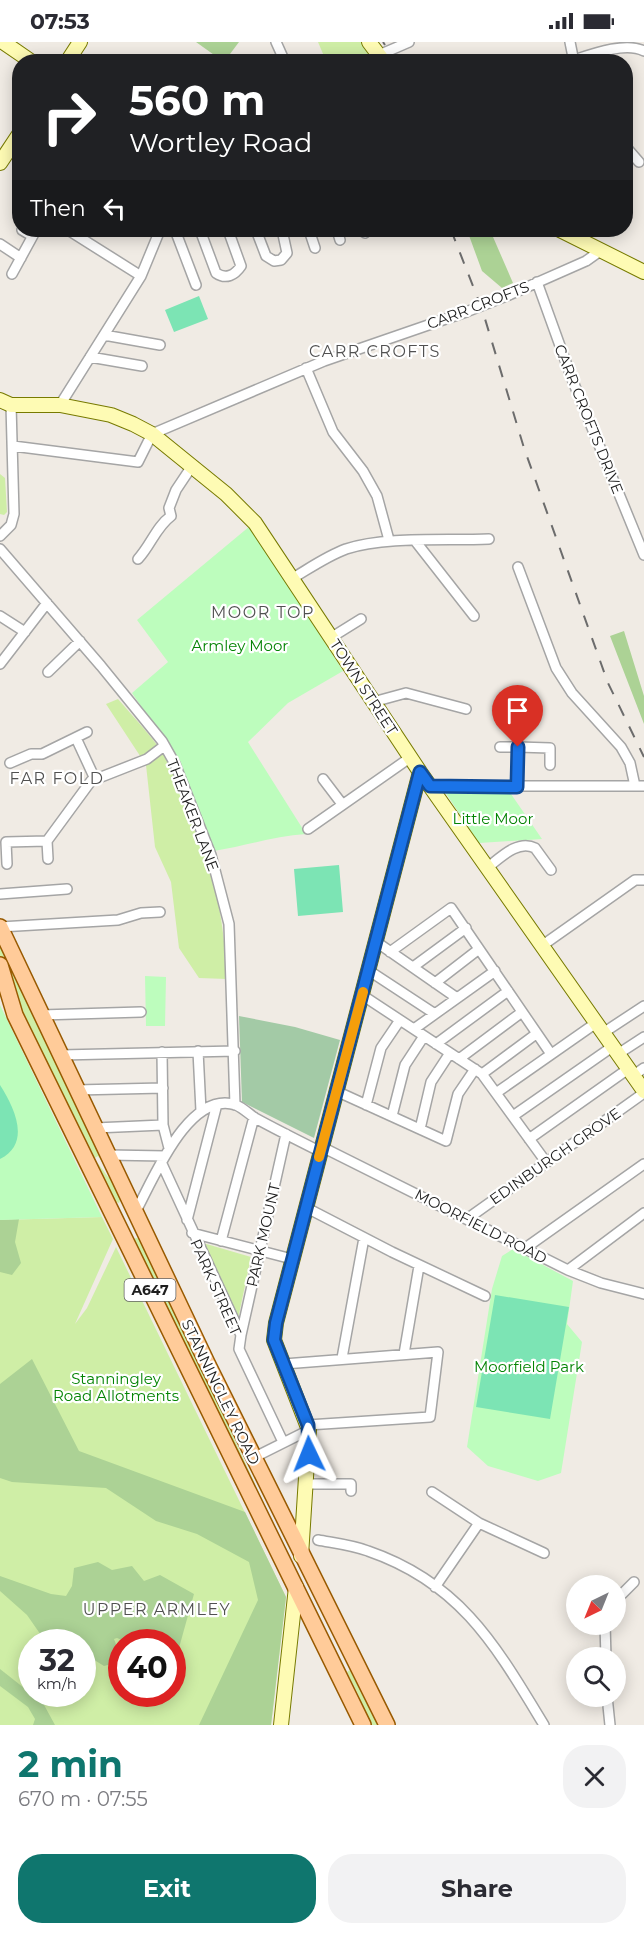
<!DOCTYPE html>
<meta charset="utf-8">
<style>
:root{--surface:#fff;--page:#f2f2f3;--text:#2b2b33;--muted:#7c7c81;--accent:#0f766e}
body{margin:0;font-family:Montserrat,sans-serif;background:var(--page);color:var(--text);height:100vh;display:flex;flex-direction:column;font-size:22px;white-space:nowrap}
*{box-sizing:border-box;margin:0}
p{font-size:20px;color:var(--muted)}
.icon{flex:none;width:33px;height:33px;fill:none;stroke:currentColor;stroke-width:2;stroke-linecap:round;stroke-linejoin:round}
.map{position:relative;height:1683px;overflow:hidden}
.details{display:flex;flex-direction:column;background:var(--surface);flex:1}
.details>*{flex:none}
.hud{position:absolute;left:12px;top:12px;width:621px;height:183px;border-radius:24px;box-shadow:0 3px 15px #0003;background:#202124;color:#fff;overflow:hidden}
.needle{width:39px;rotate:223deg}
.fabs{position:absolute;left:566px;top:1533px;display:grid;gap:12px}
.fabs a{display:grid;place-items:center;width:60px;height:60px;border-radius:50%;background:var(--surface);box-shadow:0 3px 15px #0003;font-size:30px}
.speed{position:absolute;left:18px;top:1587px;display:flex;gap:12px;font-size:30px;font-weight:700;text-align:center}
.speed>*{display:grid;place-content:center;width:78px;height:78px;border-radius:50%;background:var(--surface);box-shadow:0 3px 15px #0003;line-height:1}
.speed small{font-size:15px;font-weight:400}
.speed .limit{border:9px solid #d22;background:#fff;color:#111}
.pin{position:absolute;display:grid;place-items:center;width:51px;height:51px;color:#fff;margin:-62px -26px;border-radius:50% 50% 50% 0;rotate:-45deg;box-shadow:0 0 6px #0007}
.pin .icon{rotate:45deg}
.me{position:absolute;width:66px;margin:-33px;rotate:358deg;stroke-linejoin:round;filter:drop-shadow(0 0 4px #0008)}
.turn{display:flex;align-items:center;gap:21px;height:126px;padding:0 18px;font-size:27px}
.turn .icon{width:78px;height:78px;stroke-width:2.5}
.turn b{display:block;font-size:42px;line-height:51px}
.then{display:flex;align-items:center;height:57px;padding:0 18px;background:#0003;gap:12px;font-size:22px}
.round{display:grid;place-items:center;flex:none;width:63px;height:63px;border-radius:24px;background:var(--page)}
.overview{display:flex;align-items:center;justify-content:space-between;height:102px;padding:0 18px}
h1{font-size:36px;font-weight:700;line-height:45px;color:var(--accent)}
.cta{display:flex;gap:12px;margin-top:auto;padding:12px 18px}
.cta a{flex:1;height:69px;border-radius:24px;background:var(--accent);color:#fff;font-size:24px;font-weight:700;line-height:69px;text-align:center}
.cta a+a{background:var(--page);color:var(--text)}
.status{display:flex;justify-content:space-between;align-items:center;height:42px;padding:0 30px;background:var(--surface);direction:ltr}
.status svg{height:16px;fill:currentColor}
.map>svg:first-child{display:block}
.grass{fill:#cfeea6;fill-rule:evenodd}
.forest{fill:#acd295}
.cemetery{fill:#a3caa6}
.park{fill:#bdfdbd}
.pitch{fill:#7ce4b4}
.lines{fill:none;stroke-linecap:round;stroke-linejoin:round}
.street-casing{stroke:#a5a5a5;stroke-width:12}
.secondary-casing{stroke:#777a00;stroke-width:16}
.primary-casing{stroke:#985a00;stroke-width:18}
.street{stroke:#fff;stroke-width:9}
.secondary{stroke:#fefbb4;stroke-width:14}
.primary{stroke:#ffcb99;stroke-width:15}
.rail{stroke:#6c6c6c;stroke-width:2;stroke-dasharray:12 12;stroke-linecap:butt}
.street-bridge-casing{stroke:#a5a5a5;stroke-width:12;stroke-linecap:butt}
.street-bridge{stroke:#fff;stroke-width:9}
.route-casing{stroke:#114b97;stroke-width:15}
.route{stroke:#1a73e8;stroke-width:10}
.slow{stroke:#f59e0b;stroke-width:10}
.labels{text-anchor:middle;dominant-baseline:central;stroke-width:4.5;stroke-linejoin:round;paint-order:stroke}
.shield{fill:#fff;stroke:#626262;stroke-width:1.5}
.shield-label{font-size:14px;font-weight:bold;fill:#1e1e1e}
.street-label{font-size:15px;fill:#1e1e1e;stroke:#fff}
.park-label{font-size:15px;fill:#048404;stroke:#fff}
.neighbourhood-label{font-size:16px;letter-spacing:1.5px;fill:#515151;stroke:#fff}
</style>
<div class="status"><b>07:53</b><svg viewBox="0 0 49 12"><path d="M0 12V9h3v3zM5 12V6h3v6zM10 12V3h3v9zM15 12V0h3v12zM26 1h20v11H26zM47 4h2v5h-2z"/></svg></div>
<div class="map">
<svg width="644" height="1683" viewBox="0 0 644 1683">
<rect width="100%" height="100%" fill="#f0ebe4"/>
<path class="grass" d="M318,0H369L384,19H326Z
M0,432L5,436L7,470L4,473L0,472Z
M118,657C135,677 156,698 169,721C206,785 224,865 227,937L199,936L179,906L171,840L155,805L146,723L106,662Z
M0,899L107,1127L98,1114L95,1116L25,977L0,919Z
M97,1120L108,1135L111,1134L121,1156L119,1161L113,1159Z
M102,1175L113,1197L75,1282L87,1266L116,1205L286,1555L271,1683H0V1178ZM32,1600H82V1652H32ZM122,1600H172V1652H122Z
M136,1196L142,1197L268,1470L266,1476L133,1198Z
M203,1201L251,1215L238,1277Z
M350,1628L378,1683H367L359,1654L347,1630Z"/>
<path class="forest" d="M196,0H239L224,20Z
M467,188H490L513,241L502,246L482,229Z
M624,589L644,654V682L610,594Z
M19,1177L15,1200L21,1221L12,1233L0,1230V1178Z
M32,1317L79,1409L245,1470L286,1555L271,1683H199L258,1558L249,1520L197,1492L156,1479L106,1446L12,1440L0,1436V1342Z
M98,1520L112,1528L132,1524L144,1539L160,1533L194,1552L177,1613L173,1621L172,1600H154V1594L148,1588L137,1590L127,1600L117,1596L114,1597L119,1610L115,1621L104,1624L96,1619L83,1621L82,1600H49L43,1596L27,1573L0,1549V1534L51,1552L66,1554L72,1544L74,1526Z
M0,1627L43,1661L55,1683H33L35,1677L28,1665L0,1644Z"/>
<path class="cemetery" d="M239,974L295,985L340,998L314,1096L242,1060Z"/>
<path class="park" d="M250,484L343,629L288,661L248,700L306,792C275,794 245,804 214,809L179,720L132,651L168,620L137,578Z
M445,750L511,752L542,797L479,801Z
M145,934L166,935L165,984H146Z
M0,963L102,1175L0,1178Z
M513,1207L573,1239L567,1282L582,1300L561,1431L538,1439L488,1424L467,1405L492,1247L502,1214Z"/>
<path class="pitch" d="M199,254L208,277L174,290L165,268Z
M339,823L343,870L298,874L294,827Z
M0,1043C14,1065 32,1101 0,1117Z
M495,1253L569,1265L550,1377L476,1365Z"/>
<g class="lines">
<defs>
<path id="street" d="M276,0L285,20
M570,0L574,20
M379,13L409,0
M574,18C595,11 626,0 644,9
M626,105L639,120
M22,188L32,194
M68,188L141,234
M175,188L196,243
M200,188L216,231C226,238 235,233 241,224L228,188
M256,188L266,214L274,219L281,218L287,211L282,188
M309,188L315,206
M337,188L340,198
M364,188L365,191
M0,202L21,216
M12,232L36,188
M537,240L572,337L644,513
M509,253L586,219L600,209
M104,293L160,303
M90,315L142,324
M306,326L333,390L363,429L377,454L389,498
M60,363L141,234L160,188
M13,404L138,420L152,392L324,319L466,270
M0,494L11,483L14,472L11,363
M416,500L474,574
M0,507L101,624L162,699L175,722L211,813L229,882L235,1063
M138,517C151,503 156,485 171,474L169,466L176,448L192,424
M518,525L556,626L572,651L621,705L630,721L635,744
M293,536C310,526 327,514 346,507C386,494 446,499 489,497
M0,574L25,590
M332,595L361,577
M0,622L47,561
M48,630L80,599
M373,660L406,651L466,667
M76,696L95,737
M500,705H518
M10,721L31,712H42L87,690
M323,737L342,762
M430,744H644
M517,745L518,705L550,706V723
M308,787L411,715
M47,799L48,817
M7,822L6,800L47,799L91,739L147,717L164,704
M487,826C500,816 518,797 535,806L551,828
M0,852L67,847
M0,885L118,878L141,871L160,870
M375,899L457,956
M543,903L635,838H644
M390,910L451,866L551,1012
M413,925L466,886
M368,928L435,972
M435,941L479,907
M362,953L482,1032L546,1120
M41,973L141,970
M414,987L495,929
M603,991L644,964
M436,1002L508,949
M198,1009L201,1069
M162,1010L163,1083L169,1106
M618,1012L644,995
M61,1013L235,1009
M459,1017L522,970
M482,1032L536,992
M634,1033L644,1026
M76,1048L163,1046
M336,1049L446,1099L458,1052L475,1027
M496,1051L596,981
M366,1063L381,1006L400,978
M392,1074L405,1023L424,994
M513,1074L612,1005
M95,1086L163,1083
M420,1087L431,1040L450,1011
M529,1097L628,1027
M322,1105L568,1228L601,1241L644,1252
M108,1113L165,1114
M162,1122L241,1293L239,1307L283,1400
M307,1166L392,1210L485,1254
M136,1169C153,1138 189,1047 236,1063C243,1066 249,1072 255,1076C277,1088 299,1099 321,1110
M467,1177L644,1051
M187,1178L217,1062
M192,1191L292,1217
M221,1199L254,1075
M524,1207L644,1122
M568,1228L644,1171
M241,1293L286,1092
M404,1312L419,1224
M342,1316L364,1196
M284,1322L438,1310L430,1375L308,1383
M253,1416L309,1388
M307,1442H351V1449
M432,1450L479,1481L435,1545
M479,1481L544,1511
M318,1498C334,1501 352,1503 368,1509C461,1541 496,1604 544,1683
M615,1559L634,1540
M605,1582L606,1616
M607,1654L610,1683"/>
<path id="secondary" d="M3,0L32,20
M369,0L384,20
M67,20L80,0
M0,121L20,91
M560,188L644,230
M0,358L11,363H60L111,373L133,382L152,392L226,452L255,481L420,730L644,1049
M301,1514L309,1388L274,1298L276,1281L420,730
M281,1683L296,1545"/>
<path id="primary" d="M0,885L207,1321L387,1683
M0,923L15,973L363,1683"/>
</defs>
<use href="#street" class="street-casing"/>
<use href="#secondary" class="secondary-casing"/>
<use href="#primary" class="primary-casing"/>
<use href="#street" class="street"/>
<use href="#secondary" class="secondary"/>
<use href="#primary" class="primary"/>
<path class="rail" d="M383,0L385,3
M451,188L482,267L524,406L608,641L644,715"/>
<defs>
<path id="street-bridge" d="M466,270L509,253"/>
</defs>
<use href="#street-bridge" class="street-bridge-casing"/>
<use href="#street-bridge" class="street-bridge"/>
</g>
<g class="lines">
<defs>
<path id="route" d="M309,1412L308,1383L274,1298L276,1281L420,730L430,744L517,745L518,705"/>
</defs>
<use href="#route" class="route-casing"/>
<use href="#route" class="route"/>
<path class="slow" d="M319,1115L363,950"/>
</g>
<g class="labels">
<rect class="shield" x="124.5" y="1237" width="51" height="22" rx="4.5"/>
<g class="shield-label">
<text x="150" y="1248">A647</text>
</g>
<g class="street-label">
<text transform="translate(478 263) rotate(-21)">CARR CROFTS</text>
<text transform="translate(589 377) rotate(68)">CARR CROFTS DRIVE</text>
<text transform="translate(364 645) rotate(57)">TOWN STREET</text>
<text transform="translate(193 773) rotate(69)">THEAKER LANE</text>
<text transform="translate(555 1114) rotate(-35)">EDINBURGH GROVE</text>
<text transform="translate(481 1184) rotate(27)">MOORFIELD ROAD</text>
<text transform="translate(263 1193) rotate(-77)">PARK MOUNT</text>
<text transform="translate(216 1245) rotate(66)">PARK STREET</text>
<text transform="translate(221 1350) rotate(64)">STANNINGLEY ROAD</text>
</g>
<g class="park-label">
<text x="240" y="603">Armley Moor</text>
<text x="493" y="776">Little Moor</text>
<text x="529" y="1324">Moorfield Park</text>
<text x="116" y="1336">Stanningley<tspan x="116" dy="17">Road Allotments</tspan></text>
</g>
<g class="neighbourhood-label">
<text x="375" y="309">CARR CROFTS</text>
<text x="263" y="570">MOOR TOP</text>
<text x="57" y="736">FAR FOLD</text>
<text x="157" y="1567">UPPER ARMLEY</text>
</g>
</g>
</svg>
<div class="fabs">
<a><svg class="needle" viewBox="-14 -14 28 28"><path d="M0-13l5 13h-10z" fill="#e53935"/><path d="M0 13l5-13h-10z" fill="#7c7c81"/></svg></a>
<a><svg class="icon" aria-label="search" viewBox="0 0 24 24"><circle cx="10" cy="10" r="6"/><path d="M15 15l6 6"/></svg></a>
</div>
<div class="speed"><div>32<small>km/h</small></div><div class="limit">40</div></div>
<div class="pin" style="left:518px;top:705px;background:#d93025"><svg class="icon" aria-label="arrive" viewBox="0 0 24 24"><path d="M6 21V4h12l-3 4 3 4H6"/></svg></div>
<svg class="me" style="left:309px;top:1412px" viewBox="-20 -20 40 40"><path d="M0-17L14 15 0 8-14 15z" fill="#1a73e8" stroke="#fff" stroke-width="4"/></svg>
<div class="hud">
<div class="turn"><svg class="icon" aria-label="right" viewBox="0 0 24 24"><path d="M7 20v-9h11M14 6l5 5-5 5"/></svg><div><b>560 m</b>Wortley Road</div></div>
<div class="then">Then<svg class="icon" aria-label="left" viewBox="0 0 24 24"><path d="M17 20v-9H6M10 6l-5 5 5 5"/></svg></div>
</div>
</div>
<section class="details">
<div class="overview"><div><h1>2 min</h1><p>670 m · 07:55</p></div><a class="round"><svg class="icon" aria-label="close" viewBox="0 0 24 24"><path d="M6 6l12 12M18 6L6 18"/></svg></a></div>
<div class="cta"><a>Exit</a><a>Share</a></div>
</section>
